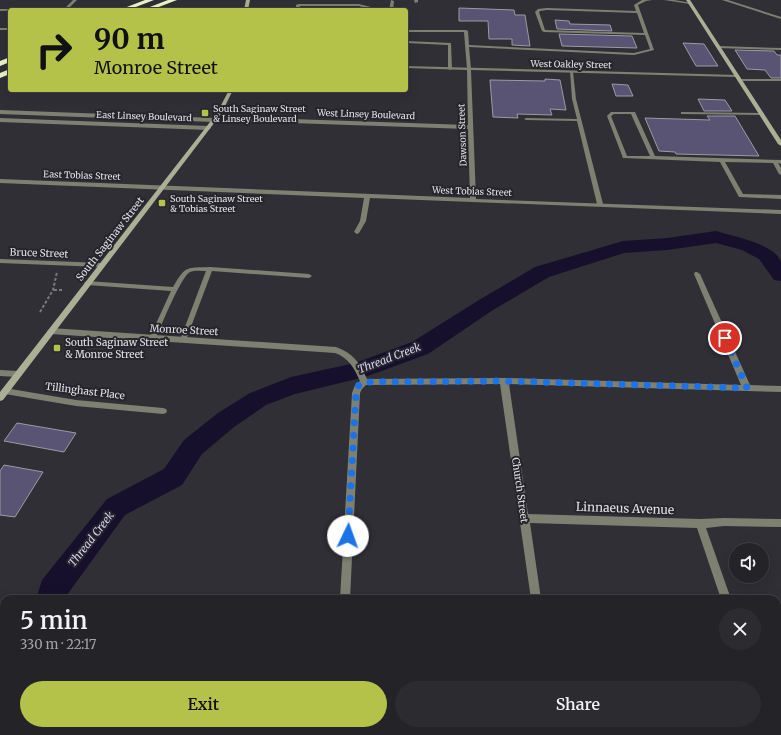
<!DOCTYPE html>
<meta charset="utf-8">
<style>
:root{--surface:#242328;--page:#2c2b30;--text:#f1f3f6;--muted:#a3a4a8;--line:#414045;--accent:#b5c249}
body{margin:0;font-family:Merriweather,serif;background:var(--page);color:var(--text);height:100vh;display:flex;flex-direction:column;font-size:15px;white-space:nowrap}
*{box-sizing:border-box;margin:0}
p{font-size:13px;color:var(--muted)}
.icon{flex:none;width:22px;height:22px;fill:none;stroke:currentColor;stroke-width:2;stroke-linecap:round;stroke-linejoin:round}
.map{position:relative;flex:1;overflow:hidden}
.details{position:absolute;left:0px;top:595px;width:781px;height:140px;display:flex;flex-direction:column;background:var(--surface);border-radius:12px 12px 0 0;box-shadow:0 4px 16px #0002,0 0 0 1px var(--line)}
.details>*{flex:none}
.banner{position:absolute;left:8px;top:8px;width:400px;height:84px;border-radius:4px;box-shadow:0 4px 16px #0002,0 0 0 1px var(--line);background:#b5c249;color:#111;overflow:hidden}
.tools{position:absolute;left:729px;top:543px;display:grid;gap:8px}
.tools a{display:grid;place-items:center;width:40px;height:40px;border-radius:50%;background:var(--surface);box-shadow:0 4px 16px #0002,0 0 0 1px var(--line);font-size:20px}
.pin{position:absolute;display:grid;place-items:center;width:34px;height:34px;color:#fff;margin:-17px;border:2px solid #fff;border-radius:50%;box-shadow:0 1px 4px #0007}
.me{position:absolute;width:44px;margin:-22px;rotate:3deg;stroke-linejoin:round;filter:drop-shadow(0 0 3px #0008)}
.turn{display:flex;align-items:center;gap:14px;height:84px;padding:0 20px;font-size:18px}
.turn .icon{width:52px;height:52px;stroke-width:2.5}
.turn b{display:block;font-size:28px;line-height:34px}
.round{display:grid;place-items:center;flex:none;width:42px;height:42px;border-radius:21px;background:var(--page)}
.head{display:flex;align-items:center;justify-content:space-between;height:68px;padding:0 20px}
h1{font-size:24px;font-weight:600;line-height:30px}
.cta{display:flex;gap:8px;margin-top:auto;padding:8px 20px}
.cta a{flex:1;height:46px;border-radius:24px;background:var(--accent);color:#111;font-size:16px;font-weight:600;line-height:46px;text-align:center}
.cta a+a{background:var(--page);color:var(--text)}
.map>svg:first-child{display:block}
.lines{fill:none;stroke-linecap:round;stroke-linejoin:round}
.river{fill:#17102c;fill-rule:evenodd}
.building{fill:#595374;stroke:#9c9ba3}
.path{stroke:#7a797f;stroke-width:2;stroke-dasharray:3 2;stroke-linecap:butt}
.service{fill:#7e8171;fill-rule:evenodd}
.minor{fill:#7e8171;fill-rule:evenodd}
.secondary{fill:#abaf95;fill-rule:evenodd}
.motorway{fill:#ecf3ca;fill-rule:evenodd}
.route{stroke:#1a73e8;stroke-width:7;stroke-dasharray:0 12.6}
.poi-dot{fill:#b5c249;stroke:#26252c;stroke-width:1.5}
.labels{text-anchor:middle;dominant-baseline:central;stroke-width:4;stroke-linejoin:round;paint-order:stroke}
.far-street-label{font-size:9px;fill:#e1e0e5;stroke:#26252c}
.far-poi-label{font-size:9px;fill:#e1e0e5;stroke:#26252c;text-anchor:start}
.street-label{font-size:10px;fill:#e1e0e5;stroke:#26252c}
.poi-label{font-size:10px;fill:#e1e0e5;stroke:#26252c;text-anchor:start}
.water-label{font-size:11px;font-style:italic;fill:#d7d1f6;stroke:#26252c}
.near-street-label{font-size:12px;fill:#e1e0e5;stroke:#26252c}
</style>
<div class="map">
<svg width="781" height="735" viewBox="0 0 781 735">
<rect width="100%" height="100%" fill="#302f36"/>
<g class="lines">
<path class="river" d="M716,231C732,236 777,244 781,263C781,268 781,276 781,281L774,280L759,259L742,250L716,243L667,250L624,253L549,277L493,310L428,354L365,377L295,394L266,405L234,427L202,454L182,485L125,515L64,599H36L42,580L107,499L164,469L184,440L218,413L250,393L291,377L355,363L412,342L479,300L535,267L623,241L667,238Z
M4,678V714L0,716V680Z"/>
</g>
<path class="building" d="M459,8L514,10L515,15H525L530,46L512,45V39H489L488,21H459Z
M555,20L569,21L570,24L610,25L612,31L557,29Z
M559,34L632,36L637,48L562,46Z
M683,43L704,44L718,66H696Z
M735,50L774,51L777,55H781V78H771L765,70L747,69Z
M545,79L560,80L566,110L550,109L552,115L517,114L518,118L493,117L490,80L545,81Z
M612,84L628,85L633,96H616Z
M698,99L725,100L732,111H704Z
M707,116H735L759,156L676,154L675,152L659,151L645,118L710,120Z
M17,423L76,433L64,452L4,441Z
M4,465L43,472L15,517L0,515V471Z"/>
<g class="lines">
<path class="path" d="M54,290H63
M40,312L53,290L57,272"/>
<path class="service" d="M391,0L394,1L393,10H389Z
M642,0H652L646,1L638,5L654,50L634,55L469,47L471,69L469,70L467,69L464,32H406V30H466L468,31L469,45L634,53L650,49L645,35L544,32L542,31L535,12L538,9L547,8L636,11L634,5ZM547,10L637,13L644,33L545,30L539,12L540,11Z
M664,0H674L692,3L690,4Z
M298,4H359L371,7L373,10H369V9L359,6H300V10H296V5Z
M406,41L451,43L452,69L450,70L448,69V45L406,43Z
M718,46L781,48V50L717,48V46Z
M570,71L573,72L576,99L603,204L600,206L597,204L577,121L526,120L524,119L526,118L577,119L572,99Z
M737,79H781V81H739L737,80Z
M611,112H635L655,156L781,160V164L778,163L781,168V175L779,174L773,163L725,162L743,194L781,195V199L739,197L720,162L623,158L607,116ZM614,114H631L650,156H627L611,116Z
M681,112L762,113L764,114L762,115L683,114H681Z
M210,267L309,274L312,276L309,278L212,271L186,340L183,342L180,340L206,271C202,271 194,270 190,272C181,276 161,327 155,339L152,341L149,339L171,291L87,285L84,283L87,281L173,287C186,265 186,268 210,267Z"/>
<path class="minor" d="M73,0H77L67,10H63Z
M414,0H418V2L415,3Z
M722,0H728L781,17V19Z
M0,9H26L28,10L0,11Z
M0,28H10V30H0Z
M406,66L738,75V76L736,77L471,70L476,199L781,210V214L370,198L366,221L359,233L357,234L354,232L360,221L364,198L0,183V179L470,198L468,129L231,121L214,122L0,114V110L214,118L231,117L468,125L467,70L406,68Z
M0,118L208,126L211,128L208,130L0,122Z
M0,259L101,263L104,265L101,267L0,263Z
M695,272H697L700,274L750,385L781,386V392L509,384L528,514L700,519L724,518L781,519V527L724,526L706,528L731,599H721L697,528L530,523L541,599H531L500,384L366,385L362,389L360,393L350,599H340L352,393L355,385L360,381C354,368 349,358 335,353L51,334L47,331L51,328L336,347C353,353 360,363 367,379L504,378L741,385L694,274Z
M0,370L18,371L21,372L22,374L21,376L18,377L0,376Z
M5,388L76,400L163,408L166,409L167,411L166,413L163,414L76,406L5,394L2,393L1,391L2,389Z
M777,727L781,735H769L767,731H777Z
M332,731H344L343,735H331Z
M550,731H562L563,735H551Z"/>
<path class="secondary" d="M246,0H250L248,10H244Z
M686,0H690L781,140V146L778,144Z
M229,90H233L221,114L3,400L0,401V392L217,113Z"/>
<path class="motorway" d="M145,0H154L128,10H119Z
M168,0H177L151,10H142Z
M10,57V62L0,66V61Z
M10,69V74L0,78V73Z"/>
</g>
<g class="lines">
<path class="route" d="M348,536L356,393L358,386L364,382L504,381L747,388L725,338"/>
</g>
<g class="poi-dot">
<rect x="201" y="109" width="8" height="8" rx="2"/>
<rect x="158" y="199" width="8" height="8" rx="2"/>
<rect x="53" y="344" width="8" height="8" rx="2"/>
</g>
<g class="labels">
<g class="far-street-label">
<text transform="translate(571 64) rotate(1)">West Oakley Street</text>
<text transform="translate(366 114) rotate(2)">West Linsey Boulevard</text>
<text transform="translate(144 116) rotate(2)">East Linsey Boulevard</text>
<text transform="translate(462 135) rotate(-92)">Dawson Street</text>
<text transform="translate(82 175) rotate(2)">East Tobias Street</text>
<text transform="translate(472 191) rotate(2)">West Tobias Street</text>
</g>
<g class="far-poi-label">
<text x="213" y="108">South Saginaw Street<tspan x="213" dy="10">&amp; Linsey Boulevard</tspan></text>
<text x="170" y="198">South Saginaw Street<tspan x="170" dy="10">&amp; Tobias Street</tspan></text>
</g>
<g class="street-label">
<text transform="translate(110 239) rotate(-52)">South Saginaw Street</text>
<text transform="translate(39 253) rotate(2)">Bruce Street</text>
<text transform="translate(184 330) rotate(3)">Monroe Street</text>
<text transform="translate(85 391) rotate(7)">Tillinghast Place</text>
<text transform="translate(520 490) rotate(82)">Church Street</text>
</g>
<g class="poi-label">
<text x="65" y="342">South Saginaw Street<tspan x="65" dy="12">&amp; Monroe Street</tspan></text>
</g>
<g class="water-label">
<text transform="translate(389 358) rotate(-21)">Thread Creek</text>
<text transform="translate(91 539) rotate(-52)">Thread Creek</text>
</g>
<g class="near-street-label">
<text transform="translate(625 508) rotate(2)">Linnaeus Avenue</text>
</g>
</g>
</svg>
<div class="tools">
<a><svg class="icon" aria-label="sound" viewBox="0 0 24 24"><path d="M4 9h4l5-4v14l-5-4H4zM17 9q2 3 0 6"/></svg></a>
</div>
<div class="pin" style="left:725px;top:338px;background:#d93025"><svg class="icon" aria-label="arrive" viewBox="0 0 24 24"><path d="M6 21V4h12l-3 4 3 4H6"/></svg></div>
<svg class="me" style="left:348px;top:536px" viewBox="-20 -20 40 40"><circle r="19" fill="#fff"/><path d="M0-13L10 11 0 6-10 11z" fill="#1a73e8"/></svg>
<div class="banner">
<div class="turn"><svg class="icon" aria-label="right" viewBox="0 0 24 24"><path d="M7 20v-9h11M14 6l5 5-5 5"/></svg><div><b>90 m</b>Monroe Street</div></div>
</div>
<section class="details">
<div class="head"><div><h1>5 min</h1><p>330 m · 22:17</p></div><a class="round"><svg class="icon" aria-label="close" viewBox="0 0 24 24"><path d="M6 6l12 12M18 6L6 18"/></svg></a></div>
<div class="cta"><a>Exit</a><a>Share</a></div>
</section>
</div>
